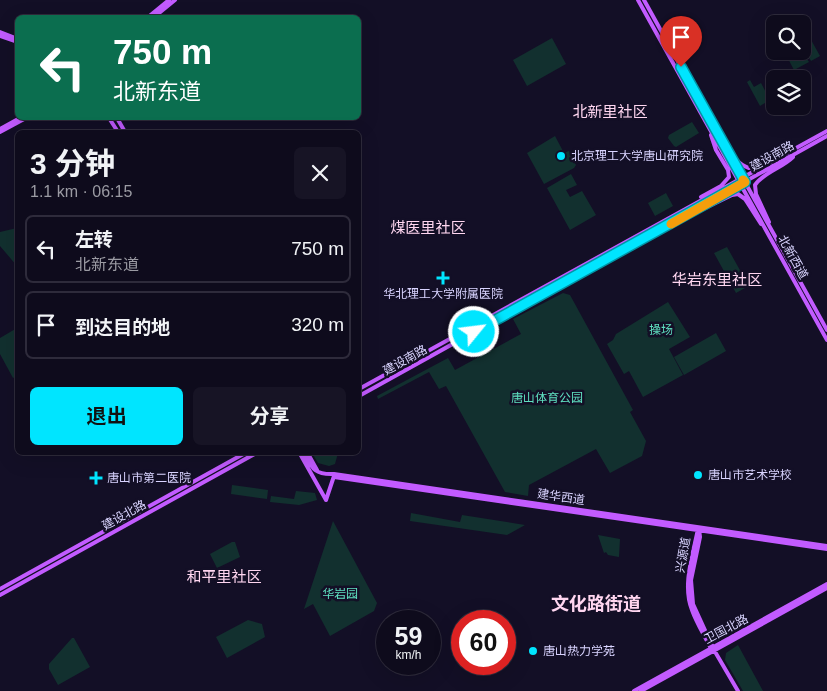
<!DOCTYPE html>
<html lang="zh">
<meta charset="utf-8">
<style>
:root{--surface:#0e0b1c;--page:#171425;--text:#f1f3f6;--muted:#9b9ba3;--line:#2e2b3b;--accent:#00e5ff}
body{margin:0;font-family:Helvetica,"Noto Sans SC",sans-serif;background:var(--page);color:var(--text);height:100vh;display:flex;flex-direction:column;font-size:19px;white-space:nowrap}
*{box-sizing:border-box;margin:0}
p{font-size:16px;color:var(--muted)}
.icon{flex:none;width:28px;height:28px;fill:none;stroke:currentColor;stroke-width:2;stroke-linecap:round;stroke-linejoin:round}
.map{position:relative;flex:1;overflow:hidden}
.side{position:absolute;left:15px;top:130px;width:346px;height:325px;display:flex;flex-direction:column;background:var(--surface);border-radius:8px;box-shadow:0 5px 20px #0002,0 0 0 1px var(--line)}
.side>*{flex:none}
.top-card{position:absolute;left:15px;top:15px;width:346px;height:105px;border-radius:8px;box-shadow:0 5px 20px #0002,0 0 0 1px var(--line);background:#0b6e4f;color:#fff;overflow:hidden}
.controls{position:absolute;left:766px;top:15px;display:grid;gap:10px}
.controls a{display:grid;place-items:center;width:45px;height:45px;border-radius:8px;background:var(--surface);box-shadow:0 5px 20px #0002,0 0 0 1px var(--line);font-size:25px}
.speed{position:absolute;left:376px;top:610px;display:flex;gap:10px;font-size:25px;font-weight:700;text-align:center}
.speed>*{display:grid;place-content:center;width:65px;height:65px;border-radius:50%;background:var(--surface);box-shadow:0 5px 20px #0002,0 0 0 1px var(--line);line-height:1}
.speed small{font-size:12px;font-weight:400}
.speed .limit{border:8px solid #d22;background:#fff;color:#111}
.pin{position:absolute;display:grid;place-items:center;width:42px;height:42px;color:#fff;margin:-51px -21px;border-radius:50% 50% 50% 0;rotate:-45deg;box-shadow:0 0 5px #0007}
.pin .icon{rotate:45deg}
.me{position:absolute;width:55px;margin:-28px;rotate:61deg;stroke-linejoin:round;filter:drop-shadow(0 0 4px #0008)}
.turn{display:flex;align-items:center;gap:18px;height:105px;padding:0 15px;font-size:22px}
.turn .icon{width:65px;height:65px;stroke-width:2.5}
.turn b{display:block;font-size:35px;line-height:42px}
.round{display:grid;place-items:center;flex:none;width:52px;height:52px;border-radius:8px;background:var(--page)}
.headline{display:flex;align-items:center;justify-content:space-between;height:85px;padding:0 15px}
h1{font-size:30px;font-weight:700;line-height:38px}
.cta{display:flex;gap:10px;margin-top:auto;padding:10px 15px}
.cta a{flex:1;height:58px;border-radius:8px;background:var(--accent);color:#111;font-size:20px;font-weight:700;line-height:58px;text-align:center}
.cta a+a{background:var(--page);color:var(--text)}
ul{padding:0;list-style:none}
li{display:flex;align-items:center;gap:15px;height:68px;margin:0 10px 8px;padding:0 5px;border:2px solid var(--line);border-radius:8px}
li div{flex:1}
li b{display:block;font-size:19px}
li em{font-style:normal}
.map>svg:first-child{display:block}
.green{fill:#12302f}
.lines{fill:none;stroke-linecap:round;stroke-linejoin:round}
.major{stroke:#c25bff;stroke-width:4}
.route-casing{stroke:#0095a6;stroke-width:12}
.route{stroke:#00e5ff;stroke-width:9}
.slow{stroke:#f59e0b;stroke-width:9}
.poi-dot{fill:#00e5ff;stroke:#130f26;stroke-width:2}
.labels{text-anchor:middle;dominant-baseline:central;stroke-width:5;stroke-linejoin:round;paint-order:stroke}
.poi-label{font-size:12px;fill:#d9d4ff;stroke:#130f26;text-anchor:start}
.street-label{font-size:12px;fill:#d9d4ff;stroke:#130f26}
.park-label{font-size:12px;fill:#5fe0c0;stroke:#130f26}
.quarter-label{font-size:15px;fill:#ffd6f0;stroke:#130f26}
.district-label{font-size:18px;font-weight:bold;fill:#ffd6f0;stroke:#130f26}
</style>
<div class="map">
<svg width="827" height="691" viewBox="0 0 827 691">
<rect width="100%" height="100%" fill="#130f26"/>
<path class="green" d="M805,29L820,56L811,61L803,46V30Z
M552,38L566,64L527,86L513,60Z
M784,51H797L801,55L805,56L809,62L794,70Z
M750,80L754,87L761,83L770,100L760,106L747,82Z
M692,122L699,133L676,147L674,146L668,138L669,135Z
M555,136L564,153L569,151L576,165L574,168L544,184L527,153Z
M571,174L577,185L566,190L570,197L582,191L596,215L570,230L547,188Z
M666,193L673,206L655,216L648,203Z
M17,228H18L17,266L0,246V232Z
M727,247L746,281L742,283L745,288L736,293L714,253Z
M563,293L570,295L633,410L630,412L646,441L642,456L610,473L596,449L529,485L528,496L505,492L446,386L439,389L429,372L378,399L377,396L448,358L455,370L521,334L513,319Z
M668,302L690,337L669,349L683,375L643,397L629,371L624,374L607,344L613,340L616,334Z
M17,328V376L13,378L0,354V338Z
M716,333L726,351L684,375L674,357Z
M312,453H338L335,464L329,466L318,463Z
M232,485L268,490L267,499L231,494Z
M296,491L315,493L317,500L299,505L270,502L271,496L294,499Z
M411,513L460,522L462,515L525,525L507,535L410,521Z
M333,521L377,603L374,611L330,636L313,604L304,609Z
M598,535L620,539L619,557L608,555L606,552L604,553Z
M232,542H235L240,557L217,568L210,554Z
M248,620L262,624L265,637L227,658L216,637Z
M72,638H74L90,667L58,685L49,669V664Z
M738,645L763,691H743L725,660L726,653Z"/>
<g class="lines">
<path class="major" d="M638,0L827,340
M644,0L827,330
M147,18L169,0
M153,18L175,0
M0,32L18,39
M0,36L18,42
M109,118L118,132
M117,118L125,132
M0,129L20,118
M0,132L26,118
M725,142C731,152 736,164 749,168L786,150
M701,197L721,186L729,177L728,170L716,150L711,135
M693,214L732,195L738,194L745,199L761,224
M769,222L756,194L755,185C764,172 782,168 793,157
M359,389L827,131
M359,396L827,136
M299,452L326,500
M303,452C312,468 314,475 334,474L827,546
M307,452L317,470
M334,477L827,549
M326,500L334,476
M698,529C693,555 682,585 692,610C697,624 705,636 711,649
M699,529L700,537L691,580L693,604L714,650L738,691
M0,589L247,452
M0,595L258,452
M634,691L827,584
M641,691L827,588"/>
</g>
<g class="lines">
<defs>
<path id="route" d="M474,332L745,182L681,67"/>
</defs>
<use href="#route" class="route-casing"/>
<use href="#route" class="route"/>
<path class="slow" d="M671,224L745,182L743,180"/>
</g>
<g class="poi-dot">
<circle cx="561" cy="156" r="5"/>
<path d="M440.5 270.5h5v5h5v5h-5v5h-5v-5h-5v-5h5z"/>
<circle cx="698" cy="475" r="5"/>
<path d="M93.5 470.5h5v5h5v5h-5v5h-5v-5h-5v-5h5z"/>
<circle cx="533" cy="651" r="5"/>
</g>
<g class="labels">
<g class="poi-label">
<text x="571" y="156">北京理工大学唐山研究院</text>
<text x="443" y="294" text-anchor="middle">华北理工大学附属医院</text>
<text x="708" y="475">唐山市艺术学校</text>
<text x="107" y="478">唐山市第二医院</text>
<text x="543" y="651">唐山热力学苑</text>
</g>
<g class="street-label">
<text transform="translate(772 156) rotate(-29)">建设南路</text>
<text transform="translate(793 257) rotate(61)">北新西道</text>
<text transform="translate(405 360) rotate(-29)">建设南路</text>
<text transform="translate(561 497) rotate(8)">建华西道</text>
<text transform="translate(124 515) rotate(-29)">建设北路</text>
<text transform="translate(683 555) rotate(-80)">兴源道</text>
<text transform="translate(726 629) rotate(-28)">卫国北路</text>
</g>
<g class="park-label">
<text x="661" y="330">操场</text>
<text x="547" y="398">唐山体育公园</text>
<text x="340" y="594">华岩园</text>
</g>
<g class="quarter-label">
<text x="610" y="111">北新里社区</text>
<text x="428" y="227">煤医里社区</text>
<text x="717" y="279">华岩东里社区</text>
<text x="224" y="576">和平里社区</text>
</g>
<g class="district-label">
<text x="596" y="604">文化路街道</text>
</g>
</g>
</svg>
<div class="controls">
<a><svg class="icon" aria-label="search" viewBox="0 0 24 24"><circle cx="10" cy="10" r="6"/><path d="M15 15l6 6"/></svg></a>
<a><svg class="icon" aria-label="layers" viewBox="0 0 24 24"><path d="M12 4l9 5-9 5-9-5zM3 14l9 5 9-5"/></svg></a>
</div>
<div class="speed"><div>59<small>km/h</small></div><div class="limit">60</div></div>
<div class="pin" style="left:681px;top:67px;background:#d93025"><svg class="icon" aria-label="arrive" viewBox="0 0 24 24"><path d="M6 21V4h12l-3 4 3 4H6"/></svg></div>
<svg class="me" style="left:474px;top:332px" viewBox="-20 -20 40 40"><circle r="17" fill="#00e5ff" stroke="#fff" stroke-width="3"/><path d="M0-11L8 9 0 5-8 9z" fill="#fff"/></svg>
<div class="top-card">
<div class="turn"><svg class="icon" aria-label="left" viewBox="0 0 24 24"><path d="M17 20v-9H6M10 6l-5 5 5 5"/></svg><div><b>750 m</b>北新东道</div></div>
</div>
<section class="side">
<div class="headline"><div><h1>3 分钟</h1><p>1.1 km · 06:15</p></div><a class="round"><svg class="icon" aria-label="close" viewBox="0 0 24 24"><path d="M6 6l12 12M18 6L6 18"/></svg></a></div>
<ul>
<li><svg class="icon" aria-label="left" viewBox="0 0 24 24"><path d="M17 20v-9H6M10 6l-5 5 5 5"/></svg><div><b>左转</b><p>北新东道</p></div><em>750 m</em></li>
<li><svg class="icon" aria-label="arrive" viewBox="0 0 24 24"><path d="M6 21V4h12l-3 4 3 4H6"/></svg><div><b>到达目的地</b></div><em>320 m</em></li>
</ul>
<div class="cta"><a>退出</a><a>分享</a></div>
</section>
</div>
